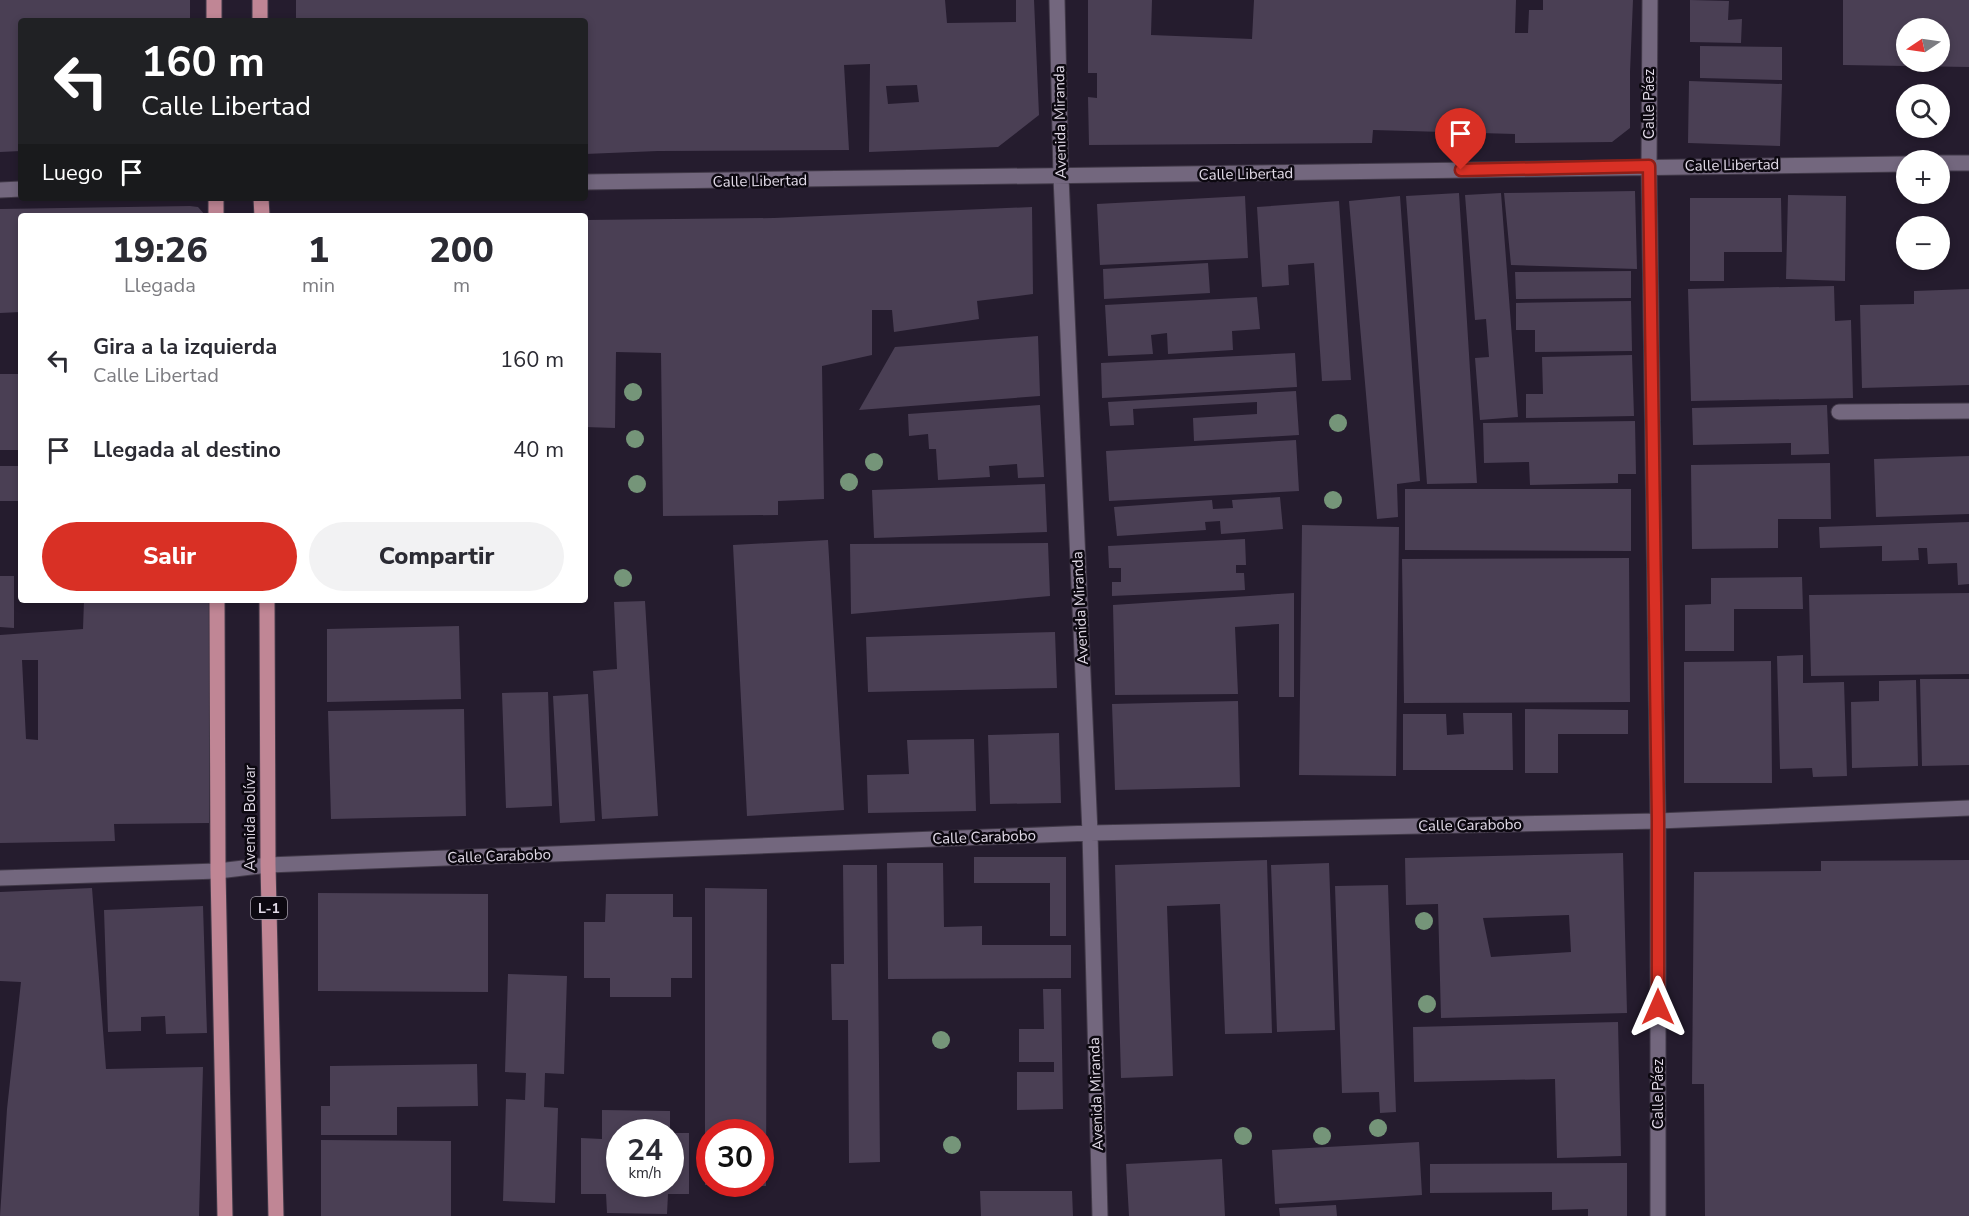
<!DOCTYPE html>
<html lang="es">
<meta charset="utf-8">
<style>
:root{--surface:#fff;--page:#f2f2f3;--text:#2b2b33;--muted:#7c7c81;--accent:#d93025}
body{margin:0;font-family:"Nunito Sans",sans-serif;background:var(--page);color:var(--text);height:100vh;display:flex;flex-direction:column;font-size:22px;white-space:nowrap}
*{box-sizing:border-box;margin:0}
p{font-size:20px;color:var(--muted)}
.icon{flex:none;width:33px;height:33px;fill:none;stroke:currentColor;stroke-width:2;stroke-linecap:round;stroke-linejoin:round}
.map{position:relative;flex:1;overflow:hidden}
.panel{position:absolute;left:18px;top:213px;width:570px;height:390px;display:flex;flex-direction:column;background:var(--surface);border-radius:6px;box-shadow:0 3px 9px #0003}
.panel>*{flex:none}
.hud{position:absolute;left:18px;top:18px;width:570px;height:183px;border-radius:6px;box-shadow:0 3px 9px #0003;background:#202124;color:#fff;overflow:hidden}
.needle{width:39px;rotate:257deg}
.fabs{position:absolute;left:1896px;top:18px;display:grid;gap:12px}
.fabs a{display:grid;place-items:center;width:54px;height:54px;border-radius:50%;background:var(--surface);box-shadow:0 3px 9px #0003;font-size:30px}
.speed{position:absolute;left:606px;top:1119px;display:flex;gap:12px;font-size:30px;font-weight:700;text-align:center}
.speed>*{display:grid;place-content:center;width:78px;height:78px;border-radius:50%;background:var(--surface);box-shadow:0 3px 9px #0003;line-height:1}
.speed small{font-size:15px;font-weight:400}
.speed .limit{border:9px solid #d22;background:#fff;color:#111}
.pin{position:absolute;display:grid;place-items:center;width:51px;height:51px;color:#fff;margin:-62px -26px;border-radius:50% 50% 50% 0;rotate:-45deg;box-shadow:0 0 6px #0007}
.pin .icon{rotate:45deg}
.me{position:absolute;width:66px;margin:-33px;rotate:0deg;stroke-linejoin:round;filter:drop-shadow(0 0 4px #0008)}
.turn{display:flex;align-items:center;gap:21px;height:126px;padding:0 24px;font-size:27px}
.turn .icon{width:78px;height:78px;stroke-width:2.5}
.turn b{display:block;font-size:42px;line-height:51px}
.then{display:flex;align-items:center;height:57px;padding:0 24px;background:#0003;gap:12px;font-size:22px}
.eta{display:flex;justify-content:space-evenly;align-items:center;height:102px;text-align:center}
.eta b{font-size:36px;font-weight:800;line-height:42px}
.cta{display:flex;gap:12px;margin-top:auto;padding:12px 24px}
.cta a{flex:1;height:69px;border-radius:36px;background:var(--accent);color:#fff;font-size:24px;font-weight:800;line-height:69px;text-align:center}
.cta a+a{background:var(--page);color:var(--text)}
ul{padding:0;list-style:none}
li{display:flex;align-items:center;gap:18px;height:90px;padding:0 24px}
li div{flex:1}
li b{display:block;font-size:22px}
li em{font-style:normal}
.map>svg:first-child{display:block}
.building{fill:#4a3f54;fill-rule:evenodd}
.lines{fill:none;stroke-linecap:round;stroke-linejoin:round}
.service-casing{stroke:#413948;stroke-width:17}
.minor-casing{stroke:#413948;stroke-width:17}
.primary-casing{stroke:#413948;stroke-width:17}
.service{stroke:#73677e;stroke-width:15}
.minor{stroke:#73677e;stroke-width:15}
.primary{stroke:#c08695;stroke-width:15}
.tree{fill:#759579}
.route-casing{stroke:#8d1f18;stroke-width:15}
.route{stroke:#d93025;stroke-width:10}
.labels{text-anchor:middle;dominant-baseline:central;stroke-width:5;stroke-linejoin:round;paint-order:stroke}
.shield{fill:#0c0810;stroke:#a19ba6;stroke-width:1.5}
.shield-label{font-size:14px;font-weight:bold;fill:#e1dae7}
.street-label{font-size:15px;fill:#e1dae7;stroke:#0c0810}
</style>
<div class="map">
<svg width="1969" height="1216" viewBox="0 0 1969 1216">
<rect width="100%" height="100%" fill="#251c2e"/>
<path class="building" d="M0,0H190V21H21V151L0,152Z
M296,0H945L947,23L1016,22V0H1034L1039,115L998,147L869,152L870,64L844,65L849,150L658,151L585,154V21H296ZM917,85L919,102L888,104L886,86Z
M1088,0H1152L1151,35L1252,39L1254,0H1516L1515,33H1528L1529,10H1543V0H1633L1630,72V128L1612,142L1515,143V134L1373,130L1372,143L1089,145L1088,97L1097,98V73H1088Z
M1690,0L1729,1L1728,20L1742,19L1741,43L1690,42Z
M1843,0H1969V67L1843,65ZM1906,28H1940V62H1906Z
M1700,46L1782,47V80L1700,78Z
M1689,81L1782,84L1780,146L1688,143Z
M1635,191L1637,269L1511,265L1504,193Z
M1459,193L1477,483L1427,484L1406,196Z
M1501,193L1518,417L1480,420L1475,358L1489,357L1486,319L1475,320L1465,195Z
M1788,195L1846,196L1845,281L1786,279Z
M1245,196L1248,258L1100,265L1097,204Z
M1400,196L1420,481L1397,484L1398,517L1377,519L1349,201Z
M1690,198H1781L1782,252H1724V281H1690Z
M1339,201L1351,380L1322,381L1314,263L1288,265L1289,285L1262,287L1257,207Z
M190,206L198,207L206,216H21V312L0,313V209Z
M1032,207L1033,294L977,301L979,319L894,332L892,310H872V355L822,366L824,499L778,501V515L663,516L661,353L616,352L615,428L585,427V220L774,218Z
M429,213V216H361V214Z
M1208,263L1210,293L1104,299L1103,269Z
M1631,271V298L1516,299L1515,272Z
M1834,286L1835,321L1851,320L1853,398L1691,401L1688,289Z
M1969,289V385L1862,388L1860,305L1914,304V291Z
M1257,297L1260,329L1232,331L1233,350L1168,354L1167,333L1151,335L1153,354L1108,356L1105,305Z
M1631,301L1632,351L1535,352V330H1516V303Z
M1038,336L1040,396L859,410L895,347Z
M1295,353L1297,387L1102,398L1101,363Z
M1632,355L1634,416L1526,418V394H1543L1542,357Z
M0,374H21V450H0Z
M1296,391L1299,435L1194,441L1193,418L1257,414V402L1133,409L1134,425L1110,426L1108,402Z
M1040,405L1044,477L1018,478L1017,464L989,466L990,477L938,480L936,449H929L928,434L909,436L908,414Z
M1827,405L1829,454L1791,455V443L1693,445L1692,408Z
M1635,421L1636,474H1618V483L1530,485L1529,462L1484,463L1483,423Z
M1296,440L1299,491L1109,501L1106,451Z
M1969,456V514L1876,517L1874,459Z
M1830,463L1831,519H1778V548L1692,549L1691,465Z
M0,466H19V501H0Z
M1045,484L1047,532L874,538L872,490Z
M1405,489H1631V551L1405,550Z
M1280,497L1283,529L1221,534L1220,521L1205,522L1206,530L1117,536L1114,507L1212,500L1213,509L1233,508L1232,500Z
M1969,522V584L1958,585L1957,563L1928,564L1927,548H1918L1919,560L1882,561V546L1820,548L1819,527Z
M1302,525L1399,527L1396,776L1299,775Z
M1245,539L1246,565H1236V573H1244L1245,590L1112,596V582H1121V568H1109L1108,546Z
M828,540L844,810L747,816L733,545Z
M1048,543L1050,596L851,614L850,544Z
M1629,558L1630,702L1404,703L1402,559Z
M0,576H14V628L0,627Z
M1802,577L1803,609H1734V651H1685V605L1711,604V578Z
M1294,593V697H1279V624L1235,627L1238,694L1115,695L1113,605Z
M1969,593V674L1811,676L1809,595Z
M84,600H209V823L114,824L115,841L0,843V635L83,629ZM22,660H38V740L26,739Z
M645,601L658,816L602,819L593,671L617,669L614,602Z
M459,626L461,699L327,702V629Z
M1055,632L1057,688L868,692L866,637Z
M1803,655V683L1844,682L1847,776L1813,777L1812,768L1780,769L1777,656Z
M1771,661L1772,783H1684V662Z
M1920,679H1969V765L1922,766Z
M1916,680L1918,766L1852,768L1851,702L1879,701V681Z
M548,692L552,806L506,808L502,693Z
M588,694L595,821L560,823L553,696Z
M1238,701L1240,787L1115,790L1112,704Z
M464,709L466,816L331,819L328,711Z
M1525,709L1628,710V734H1558V773H1525Z
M1463,713H1512L1513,770H1403V714H1446L1447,735L1464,734Z
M1059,733L1061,803L990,804L988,735Z
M974,739L976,811L868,813L867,775L909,774L907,740Z
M1623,853L1627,1013L1441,1018L1438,904L1406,905L1405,858ZM1569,915L1571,952L1491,957L1483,918Z
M974,857H1066V936H1050V883H974Z
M1267,860L1272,1033L1225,1034L1220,904L1167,906L1173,1076L1121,1078L1115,865Z
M1969,860V1216H1705L1704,1084H1692L1694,872L1821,871V861Z
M887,863H943L944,927L982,926V945H1071V978L888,979Z
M1329,863L1335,1030L1277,1032L1271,865Z
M843,865H877L880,1162L849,1163L848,1020H832L831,964H844Z
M1388,885L1396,1112L1380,1113L1379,1092L1342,1093L1335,886Z
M92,888L106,1069L203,1067L199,1216H0L7,1109L21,982L0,981V892Z
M705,888L767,889L766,1186H725V1184H760V1132H710V1185H705Z
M318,893L488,894V992L318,991Z
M606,894H673V917H692V978H671V997H610V978H584V922H605Z
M203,906L207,1033L166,1034L165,1016L141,1017V1031L108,1032L104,910Z
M508,974L567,976L564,1074L545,1073L544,1107L558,1108L555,1203L503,1201L506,1099L525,1100L526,1073L505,1072Z
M1043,989H1061L1063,1109L1017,1110V1072H1054V1062H1019V1029H1044Z
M1618,1022L1621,1156L1557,1158L1555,1079L1414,1082L1413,1027Z
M477,1064L478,1106L397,1107V1135H321V1106H330V1066Z
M602,1110L670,1111V1132H620V1184H670V1133H689V1194H668L667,1214L607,1213L606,1194H581V1138L602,1139Z
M321,1140L451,1141V1216H321Z
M1419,1142L1422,1195L1275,1204L1272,1150Z
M1222,1159L1225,1216H1129L1126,1164Z
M1627,1163V1216H1588V1209L1552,1210V1192L1430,1193V1164Z
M980,1191H1072L1073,1216H981Z
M1336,1205L1337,1216H1280L1279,1208Z"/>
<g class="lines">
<defs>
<path id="service" d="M1839,412L1969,411"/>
<path id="minor" d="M1057,0L1061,177L1090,833L1100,1216
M1650,0L1649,166L1658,821V1216
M1940,163H1969
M585,182L1906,164
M0,190L21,189
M0,878L218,871L268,865L1090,833L1658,821L1969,808"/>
<path id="primary" d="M214,0V21
M260,0V21
M216,198V216
M261,198L262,216
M217,600L218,871L225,1216
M267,600L268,865L276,1216"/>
</defs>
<use href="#service" class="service-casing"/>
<use href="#minor" class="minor-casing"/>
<use href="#primary" class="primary-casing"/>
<use href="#service" class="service"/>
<use href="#minor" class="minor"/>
<use href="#primary" class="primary"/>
</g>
<g class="tree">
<circle cx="633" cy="392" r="9"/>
<circle cx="1338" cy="423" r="9"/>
<circle cx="635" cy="439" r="9"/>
<circle cx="874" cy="462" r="9"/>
<circle cx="849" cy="482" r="9"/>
<circle cx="637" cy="484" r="9"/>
<circle cx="1333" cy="500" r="9"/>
<circle cx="623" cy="578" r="9"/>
<circle cx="1424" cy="921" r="9"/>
<circle cx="1427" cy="1004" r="9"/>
<circle cx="941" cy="1040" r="9"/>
<circle cx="1378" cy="1128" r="9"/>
<circle cx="1243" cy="1136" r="9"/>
<circle cx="1322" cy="1136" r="9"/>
<circle cx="952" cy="1145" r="9"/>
</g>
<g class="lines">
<defs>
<path id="route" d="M1461,170L1649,166L1658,821V1007"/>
</defs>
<use href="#route" class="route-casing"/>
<use href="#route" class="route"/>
</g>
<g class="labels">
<rect class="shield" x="251" y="897" width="36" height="22" rx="4.5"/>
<g class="shield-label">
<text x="269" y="908">L-1</text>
</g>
<g class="street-label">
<text transform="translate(1649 104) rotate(-90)">Calle Páez</text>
<text transform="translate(1060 122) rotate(-91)">Avenida Miranda</text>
<text transform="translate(1732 165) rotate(-1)">Calle Libertad</text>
<text transform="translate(1246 174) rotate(-1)">Calle Libertad</text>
<text transform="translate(760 181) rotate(-1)">Calle Libertad</text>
<text transform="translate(1080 608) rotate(-93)">Avenida Miranda</text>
<text transform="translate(250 818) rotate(-90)">Avenida Bolívar</text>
<text transform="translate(1470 825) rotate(-1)">Calle Carabobo</text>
<text transform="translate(984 837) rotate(-2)">Calle Carabobo</text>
<text transform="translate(499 856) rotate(-2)">Calle Carabobo</text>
<text transform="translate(1096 1094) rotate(-92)">Avenida Miranda</text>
<text transform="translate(1658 1094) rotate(-90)">Calle Páez</text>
</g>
</g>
</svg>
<div class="fabs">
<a><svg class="needle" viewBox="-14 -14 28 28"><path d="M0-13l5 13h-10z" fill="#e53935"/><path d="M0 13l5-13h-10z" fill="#7c7c81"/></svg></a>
<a><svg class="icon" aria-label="search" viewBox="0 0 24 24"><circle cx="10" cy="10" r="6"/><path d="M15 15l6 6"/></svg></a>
<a>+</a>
<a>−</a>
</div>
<div class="speed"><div>24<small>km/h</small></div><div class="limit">30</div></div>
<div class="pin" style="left:1461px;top:170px;background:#d93025"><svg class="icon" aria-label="arrive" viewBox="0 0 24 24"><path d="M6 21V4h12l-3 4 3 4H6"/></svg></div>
<svg class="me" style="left:1658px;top:1007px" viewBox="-20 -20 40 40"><path d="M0-17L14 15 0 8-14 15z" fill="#d93025" stroke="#fff" stroke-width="4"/></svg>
<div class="hud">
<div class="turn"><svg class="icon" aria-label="left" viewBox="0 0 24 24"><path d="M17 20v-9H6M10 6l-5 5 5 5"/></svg><div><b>160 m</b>Calle Libertad</div></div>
<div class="then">Luego<svg class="icon" aria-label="arrive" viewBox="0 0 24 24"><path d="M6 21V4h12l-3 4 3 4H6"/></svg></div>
</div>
<section class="panel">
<div class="eta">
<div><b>19:26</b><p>Llegada</p></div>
<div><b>1</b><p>min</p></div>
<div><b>200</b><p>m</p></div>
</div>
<ul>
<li><svg class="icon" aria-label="left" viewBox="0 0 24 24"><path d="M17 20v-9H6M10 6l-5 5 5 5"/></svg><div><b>Gira a la izquierda</b><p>Calle Libertad</p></div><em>160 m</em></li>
<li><svg class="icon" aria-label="arrive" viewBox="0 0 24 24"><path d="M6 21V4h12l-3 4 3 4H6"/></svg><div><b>Llegada al destino</b></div><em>40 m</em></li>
</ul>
<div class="cta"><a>Salir</a><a>Compartir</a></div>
</section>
</div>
